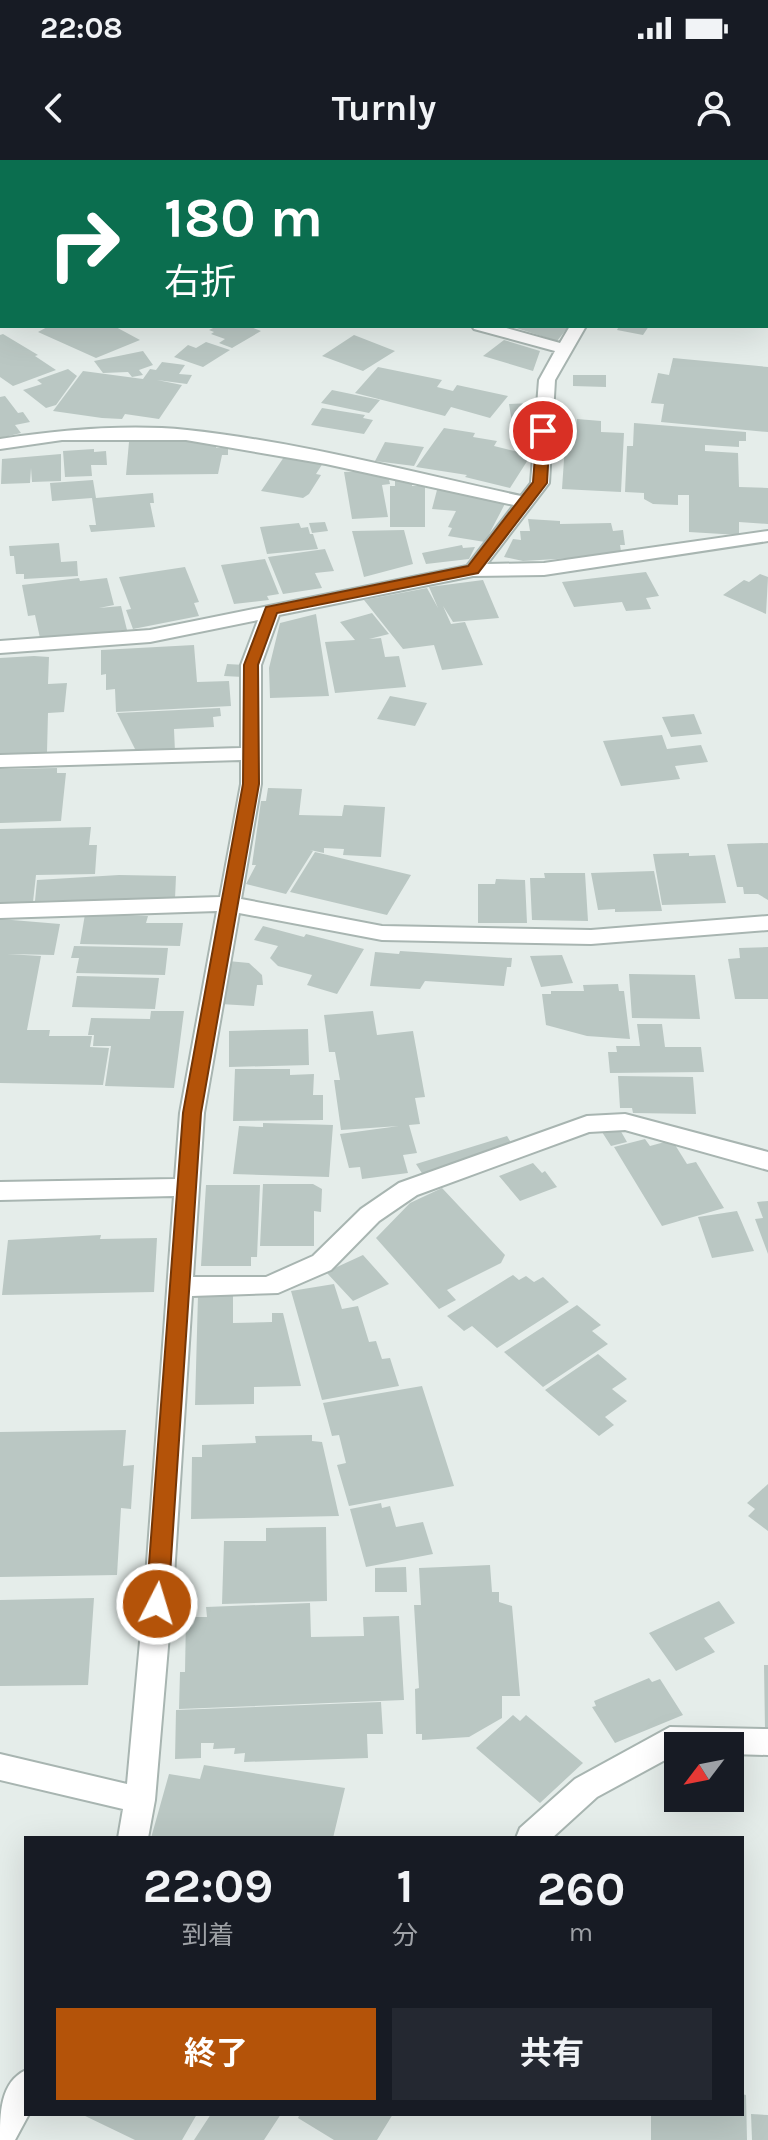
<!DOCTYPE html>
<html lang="ja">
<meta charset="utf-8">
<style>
:root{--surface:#171b24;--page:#242831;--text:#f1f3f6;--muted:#9ea1a6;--accent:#b45309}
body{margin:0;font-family:Karla,"Noto Sans JP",sans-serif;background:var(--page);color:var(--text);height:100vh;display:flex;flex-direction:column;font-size:30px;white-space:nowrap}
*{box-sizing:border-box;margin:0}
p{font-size:26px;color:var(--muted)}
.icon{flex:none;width:44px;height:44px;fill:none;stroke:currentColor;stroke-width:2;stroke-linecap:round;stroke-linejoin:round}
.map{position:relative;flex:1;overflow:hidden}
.details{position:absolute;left:24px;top:1676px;width:720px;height:280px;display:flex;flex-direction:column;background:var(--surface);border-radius:0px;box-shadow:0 8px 32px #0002}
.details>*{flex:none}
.guide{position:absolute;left:0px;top:0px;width:768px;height:168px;box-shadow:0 8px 32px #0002;background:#0b6e4f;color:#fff;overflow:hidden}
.needle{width:52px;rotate:238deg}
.tools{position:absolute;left:664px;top:1572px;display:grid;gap:16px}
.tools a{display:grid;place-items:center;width:80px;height:80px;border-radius:0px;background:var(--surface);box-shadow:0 8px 32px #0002;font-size:40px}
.pin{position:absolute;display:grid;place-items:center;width:68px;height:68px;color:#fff;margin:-34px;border:4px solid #fff;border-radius:50%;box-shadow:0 2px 8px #0007}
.me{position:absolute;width:88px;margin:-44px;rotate:5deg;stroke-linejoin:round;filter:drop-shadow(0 0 6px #0008)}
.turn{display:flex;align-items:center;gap:28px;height:168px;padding:0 32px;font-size:36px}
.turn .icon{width:104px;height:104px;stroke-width:2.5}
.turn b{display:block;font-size:56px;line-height:68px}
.eta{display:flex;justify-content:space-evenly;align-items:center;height:136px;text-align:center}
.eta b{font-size:48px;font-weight:700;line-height:56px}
.cta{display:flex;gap:16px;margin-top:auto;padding:16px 32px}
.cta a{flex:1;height:92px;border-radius:0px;background:var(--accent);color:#fff;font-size:32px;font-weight:700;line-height:92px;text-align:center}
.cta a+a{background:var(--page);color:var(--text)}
.status{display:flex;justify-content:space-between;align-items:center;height:56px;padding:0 40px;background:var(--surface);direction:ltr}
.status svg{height:22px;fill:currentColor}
header{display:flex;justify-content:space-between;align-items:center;height:104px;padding:0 32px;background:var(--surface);font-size:36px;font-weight:700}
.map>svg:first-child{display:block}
.building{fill:#bac7c3}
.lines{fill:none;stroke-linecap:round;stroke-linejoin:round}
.street-casing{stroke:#a8b5b1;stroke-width:4}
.street{fill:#fff;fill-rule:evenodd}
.route{fill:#b45309;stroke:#753606;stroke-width:2}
</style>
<div class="status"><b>22:08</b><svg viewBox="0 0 49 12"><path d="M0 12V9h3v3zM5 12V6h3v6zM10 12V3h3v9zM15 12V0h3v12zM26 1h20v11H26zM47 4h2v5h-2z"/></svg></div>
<header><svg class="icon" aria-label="back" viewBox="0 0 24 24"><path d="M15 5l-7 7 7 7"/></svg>Turnly<svg class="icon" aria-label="person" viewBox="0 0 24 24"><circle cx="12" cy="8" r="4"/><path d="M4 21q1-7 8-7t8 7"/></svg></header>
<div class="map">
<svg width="768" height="1980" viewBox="0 0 768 1980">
<rect width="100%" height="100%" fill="#e5edea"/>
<path class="building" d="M49,166H114L140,180L96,198L38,172Z
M217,166H248L261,171L232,188L219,183L225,179L211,174L214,172L209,170Z
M510,166H569L557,181Z
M619,166H649L643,175L617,170Z
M3,174L38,195L35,196L56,210L13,226L0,217V175Z
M354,175L395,191L363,211L322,196Z
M504,180L540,191L533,211L483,196Z
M206,182L230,190L203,207L174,197L188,185L196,188Z
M143,191L153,205L139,210L143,215L132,217L128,212L103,213L94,201Z
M673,198L768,207V272L661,262L664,244L651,243L658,213L669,215Z
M162,202L185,205L179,214L192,215L187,224L157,220L182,225L159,259L125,254L122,259L102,258L53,251L83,211L143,219L150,209L156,210Z
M378,207L442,220L437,227L453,231L457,225L508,236L490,258L451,247L445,256L355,233Z
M68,209L77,216L56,245L46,248L23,230L42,224L37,220Z
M573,215H606V227L573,226Z
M332,230L380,240L369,253L321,243Z
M5,236L18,253L23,252L30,262L15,265L21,273L0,278V237Z
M532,243L533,262L512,263L509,244Z
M322,248L365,255L363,258L373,260L364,274L311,265Z
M577,259L601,261V272L624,273L621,332L562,329L566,270L576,271Z
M634,263L746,272V281H739V287L705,285V291L738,293L739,327L768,328V364L739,362V375L689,372V335H678V345L653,344L644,339V333L625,332L627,286H633Z
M444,268L475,273L473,277L497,281L494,286L531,295L510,328L465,317L467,315L416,307Z
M216,281V288H228V295H222L218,314L126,315L129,282Z
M385,282L424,287L414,306L375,301Z
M94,289V292L106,291L107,305H91L92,316L65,317L63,291Z
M61,294V321L32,322L31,308L30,323L1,324L2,299Z
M284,297L323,303L316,314L321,315L309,334L303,338L261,331Z
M368,311L378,313V316L388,315L390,324L382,325L388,357L352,359L344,312Z
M395,318H412V326H425V367H390V326H395Z
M93,320L96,338L153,333L154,343H150L155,367L91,372L89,365H96L92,338L52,341L50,323Z
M437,330L479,334L508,338L485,382L448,376L452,368L448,367L456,351L432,349Z
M528,359L560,361V364L611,363L613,371L623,370L625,385H620L621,391L573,398L523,401L504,397L513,379L521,380L520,371H530Z
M325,362L328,371L312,373L309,363Z
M299,363L301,368L308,367L310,374H313L318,389L267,394L260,367Z
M404,370L413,404L364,417L352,371Z
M59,383L61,402L77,401L78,416L24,419V414H16L14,396H10L9,386Z
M462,385L463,388L475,387L469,399L426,404L422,393Z
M325,389L334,411L315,413L322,428L283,434L268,397Z
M265,399L279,434L267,436L269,440L234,444L221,405Z
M185,407L199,442L194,443L199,456L133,469L126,450L131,449L119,417Z
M646,412L659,436L646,438L651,449L626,451L622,442L574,447L562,422Z
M760,414L768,417L766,454L723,435L744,420L749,422Z
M79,418L80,421L107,418L114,445L99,448L121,446L127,470L40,478L35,455L28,456L22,425Z
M483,420L499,458L453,462L443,446L451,464L465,462L483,505L442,510L434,485L403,489L364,440L427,428L438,448L429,427Z
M372,453L389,474L369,479L381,478L385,497L399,496L406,527L335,533L325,482L355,480L340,462Z
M316,454L329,536L270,538L269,508L280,463Z
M194,485L197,522L229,521L231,546L116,552L115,529L106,530V514L101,515V490Z
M34,496L49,497L48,524L67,523L64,552L48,553L47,592L0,595V498Z
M227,504L245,505L243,517L224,516Z
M390,536L427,543L415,566L377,559Z
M220,548L221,556L213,557L214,567L174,569L175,592L138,595L117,553Z
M694,554L702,574L671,577L662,557Z
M662,575L667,589L701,585L708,602L675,606L680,619L621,626L603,581Z
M57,608V613H66L61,661L0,663V609Z
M268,628L302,629L299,655L342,656L344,645L385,647L381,697L343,695L344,689L324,688V693L310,690L313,691L286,734L246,724L256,705H252L261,641H266Z
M91,667L89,685H97L95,714L36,715L33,742H0V669Z
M768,683V740L758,734H744L743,727H737L727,684Z
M315,692L411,715L387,755L290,732Z
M689,693V696L715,695L726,743L662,745L653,694Z
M654,711L662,751L615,752V749L598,750L591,713Z
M544,713H585L588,761L532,760L530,718H545Z
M119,715L176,716L175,739L35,741L37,720Z
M496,719L525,720L527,763H478V724H495Z
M85,754L148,756L146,763H183L180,786L80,784Z
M0,759L60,764L54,795L7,794L41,796L27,870H50L49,876H92L90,887L109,888L103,925L0,923Z
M263,766L304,777L306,774L364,789L337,834L307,825L312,815L278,806L270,798L278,786L254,780Z
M74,786L168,788L165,815L76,813L79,798H71Z
M768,787V839H735L728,799L740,798L739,788Z
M400,791L512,798L511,807H507L504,826L425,821L420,829L370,826L375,792L399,794Z
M562,795L573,823L541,827L530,796Z
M228,801L249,803L262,815L263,825H257L254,846L220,844Z
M629,814L695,815L700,859L632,858Z
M77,816L159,818L155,849L72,847Z
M618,824L619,831H624L630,879L587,876L546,865L542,834H551V831H584L583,825Z
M151,851H184L174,928L105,926L111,886H93L94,875H88L91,858L150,859Z
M373,851L377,875L413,871L425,937L415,938L420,964L409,965L417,993L403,995L408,1013L362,1019L360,1007L349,1008L340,974L399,966L341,970L334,920H340L335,892H329L324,855Z
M637,864H662L665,887H701L704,912L610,913L608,892H617L616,886H640Z
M308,869L309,905L229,907V871Z
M235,909H290V915L314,914L313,935H323V960L233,961Z
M618,916L693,917L696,954L633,953L632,948H620Z
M263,963L333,965L329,1017L233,1014L239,966L263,967Z
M619,968L627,982L611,986L602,972Z
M507,976L515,989L425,1018L416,1004Z
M645,979L650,986L672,980L687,1004L696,1002L724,1048L662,1066L614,987Z
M533,1003L542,1013L545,1011L557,1027L520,1041L499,1016Z
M263,1024H313L322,1029L321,1052L314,1051V1086H260Z
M206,1025H260L257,1097H251V1106H201Z
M442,1028L505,1095L501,1103L447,1130L456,1140L439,1149L376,1078L410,1043Z
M768,1041V1094L755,1059L763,1058L757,1042Z
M737,1051L754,1091L712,1098L698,1057Z
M101,1075L100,1079L157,1078L154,1132L2,1135L8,1080Z
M363,1095L389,1124L353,1141L326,1112Z
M513,1115L519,1120L526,1116L534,1122L543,1117L569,1142L497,1188L472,1166L464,1171L447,1156Z
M334,1124L342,1149L358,1146L369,1182L376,1181L382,1199L390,1198L399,1226L322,1240L291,1131Z
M233,1134V1163L272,1162V1153H283L301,1226L254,1227V1244L195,1245L198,1135Z
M577,1145L601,1165L592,1171L608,1184L543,1227L504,1192Z
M598,1194L627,1219L612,1229L627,1241L605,1257L614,1265L599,1276L545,1230Z
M422,1226L454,1326L349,1346L337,1305L346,1303L339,1275L332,1276L323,1243Z
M126,1270L123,1306L134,1305L131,1349L121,1348L117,1415L0,1417V1272Z
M312,1275V1281L322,1282L339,1356L191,1359L192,1297H202V1285L256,1283L255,1276Z
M768,1324V1371L748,1356L755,1349L747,1343Z
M381,1343L382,1348L390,1346L396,1367L423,1362L433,1394L366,1407L350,1349Z
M326,1367L327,1441L222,1444L224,1381H266V1368Z
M490,1405L492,1432H499V1442L512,1446L520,1536H502V1558L469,1577L422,1580V1574H416L415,1529L419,1528L414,1445H421L419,1408Z
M406,1407L407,1432H375V1408Z
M94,1438L88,1525L0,1526V1440Z
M719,1441L735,1463L704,1478L715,1492L676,1511L649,1473Z
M310,1443L311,1477L364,1476L363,1457L399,1456L404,1540L179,1549L180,1512H185L186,1457H207L206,1447Z
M764,1505H768V1569H765Z
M649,1518L652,1522L660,1519L683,1555L615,1583L592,1547L596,1546L594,1541Z
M381,1542L383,1574H367L368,1598L244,1602L245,1593L234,1594L235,1588L213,1589L214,1583H201V1598L175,1599L176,1550Z
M513,1555L520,1561L526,1555L583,1603L540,1643L476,1588Z
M204,1605L345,1628L333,1678H151L169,1614L200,1619Z
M742,1934L746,1935L747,1980H651V1954H742Z
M81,1954H197L182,1980H135Z
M211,1954H281L264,1980H194Z
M300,1954H393L377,1980H334L298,1958Z
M751,1954L768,1955V1980H752Z"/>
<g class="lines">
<defs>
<path id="street" d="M50,0H68L69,2H51Z
M631,0H645V2H631Z
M472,166H499L560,183L570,166H586L555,220L549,323L487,404L544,403L768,371V381L544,415L473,416L279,455L261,505V624L241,739L382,766L591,770L768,756V770L591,784L382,780L239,753L204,953L193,1117H266L313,1096L361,1049L399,1023L587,956L625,954L768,992V1010L625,970L589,972L417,1035L379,1061L331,1110L278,1133L192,1136L174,1416L155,1640L148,1678H118L123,1649L0,1620V1594L127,1624L146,1416L174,1036L0,1040V1022L175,1019L180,953L217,751L0,758V744L220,737L241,624V600L0,607V595L241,588V505L258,460L150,482L0,493V481L150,470L467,406L514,345L326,304L186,280H62L0,289V279C60,270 127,264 187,270C300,282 411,312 521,336L531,323L539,220L555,191L474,169Z
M670,1567L768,1569V1595L730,1594V1586H678V1593L597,1637L552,1678H516L520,1668L575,1619Z
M26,1910V1954H29L15,1980H0C0,1954 0,1922 26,1910Z"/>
</defs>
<use href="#street" class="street-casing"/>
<use href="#street" class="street"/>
</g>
<path class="route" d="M543,267L550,271L547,323L478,413L277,453L258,505L259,624L201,953L168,1444L165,1450L157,1453L149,1450L146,1444L183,953L243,624L244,505L266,447L468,406L533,322L537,271Z"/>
</svg>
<div class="tools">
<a><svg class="needle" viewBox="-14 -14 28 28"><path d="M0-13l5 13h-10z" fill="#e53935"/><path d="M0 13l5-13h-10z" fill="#9ea1a6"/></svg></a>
</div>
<div class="pin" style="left:543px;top:271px;background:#d93025"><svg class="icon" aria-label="arrive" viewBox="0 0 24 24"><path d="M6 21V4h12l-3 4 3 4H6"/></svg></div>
<svg class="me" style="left:157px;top:1444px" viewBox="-20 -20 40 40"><circle r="17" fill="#b45309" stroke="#fff" stroke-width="3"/><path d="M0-11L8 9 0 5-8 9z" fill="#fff"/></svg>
<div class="guide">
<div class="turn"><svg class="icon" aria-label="right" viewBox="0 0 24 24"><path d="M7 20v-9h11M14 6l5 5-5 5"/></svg><div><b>180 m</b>右折</div></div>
</div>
<section class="details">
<div class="eta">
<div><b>22:09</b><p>到着</p></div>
<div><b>1</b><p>分</p></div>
<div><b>260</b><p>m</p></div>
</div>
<div class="cta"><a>終了</a><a>共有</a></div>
</section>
</div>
